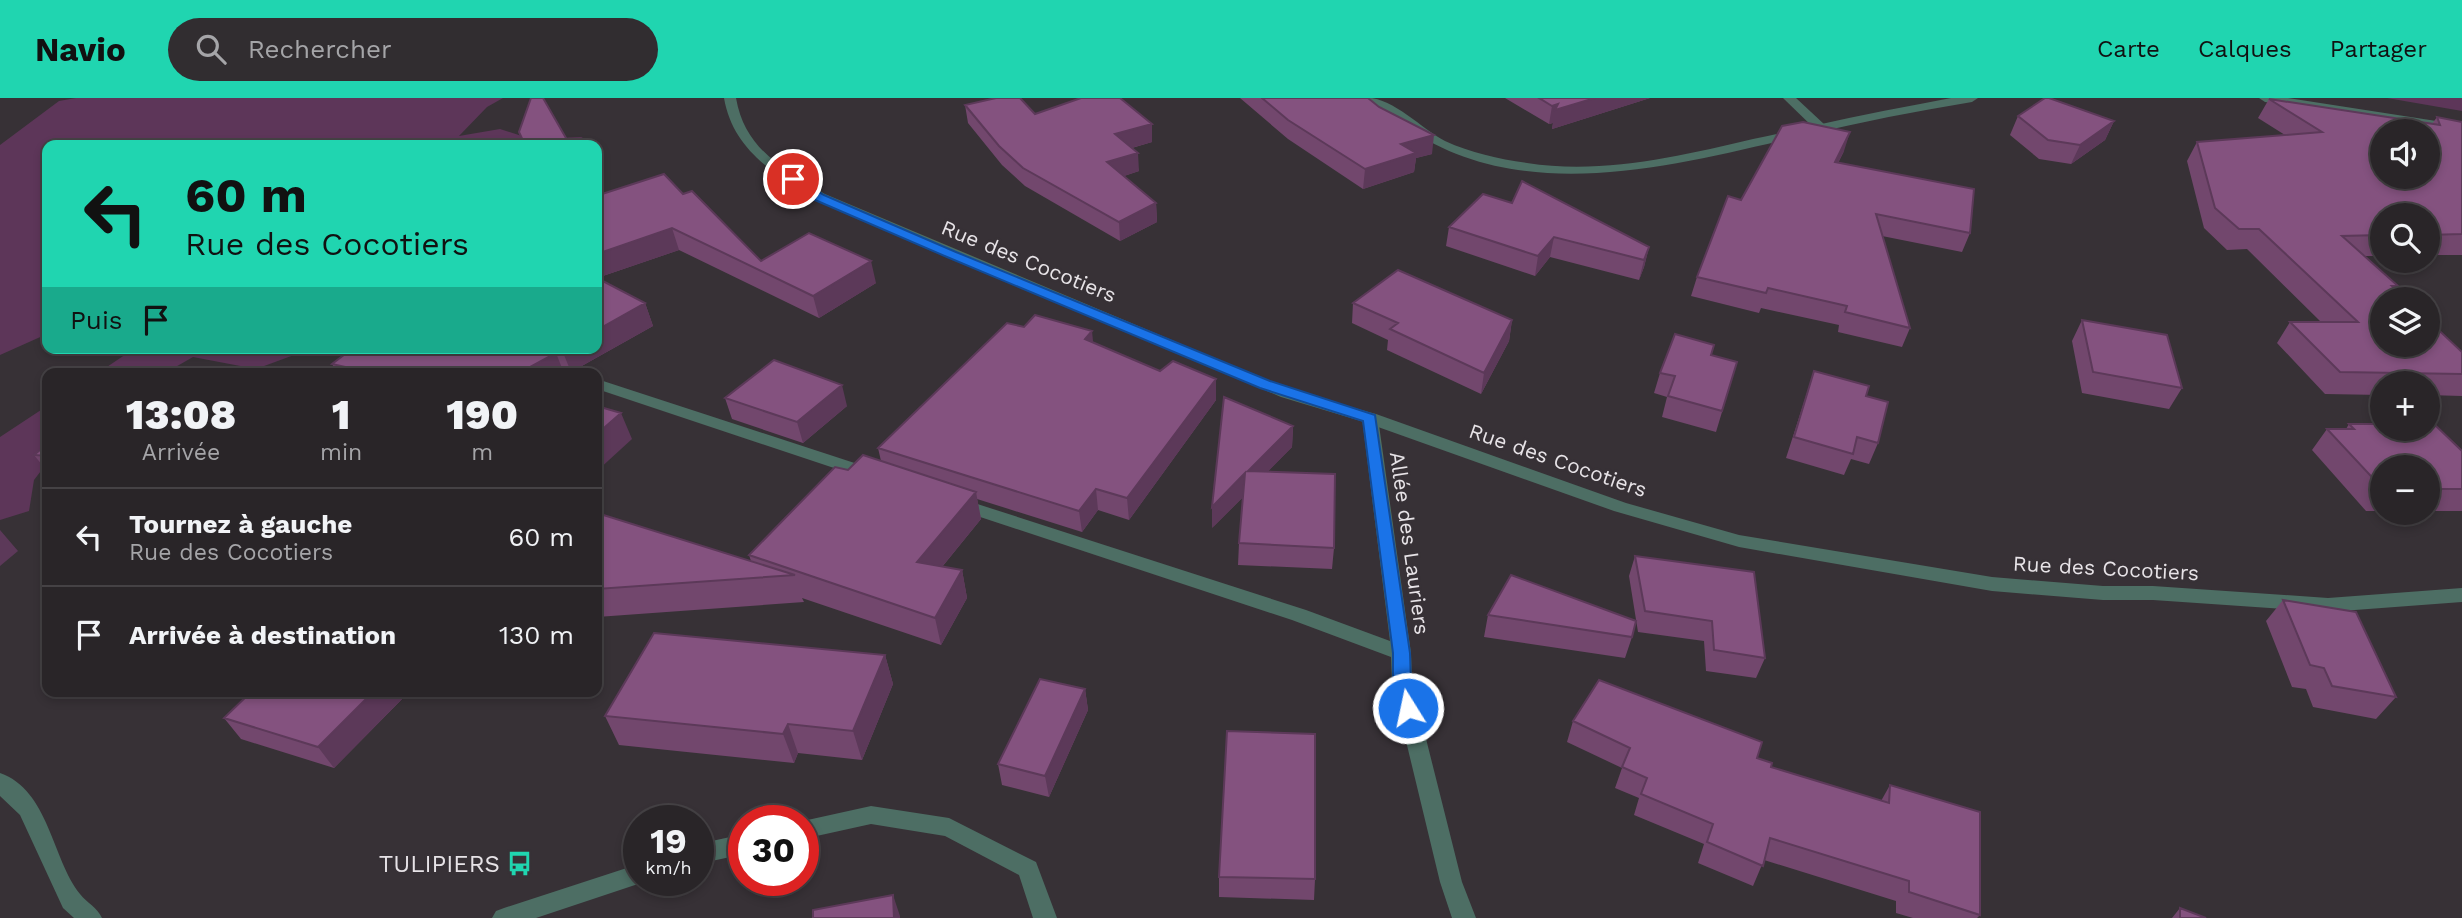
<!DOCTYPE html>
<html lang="fr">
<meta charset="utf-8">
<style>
:root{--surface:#292528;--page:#312d30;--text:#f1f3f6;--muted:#a5a5a8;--line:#454245;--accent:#20d5b0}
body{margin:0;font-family:"Work Sans",sans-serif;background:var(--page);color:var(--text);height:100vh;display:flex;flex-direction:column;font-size:26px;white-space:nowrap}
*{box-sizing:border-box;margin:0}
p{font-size:23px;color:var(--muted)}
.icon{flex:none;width:38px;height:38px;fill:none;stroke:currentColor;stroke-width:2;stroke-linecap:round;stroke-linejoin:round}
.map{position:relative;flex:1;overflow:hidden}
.sheet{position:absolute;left:42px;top:270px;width:560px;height:329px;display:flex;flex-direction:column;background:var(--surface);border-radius:14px;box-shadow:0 4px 10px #0003,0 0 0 2px var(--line)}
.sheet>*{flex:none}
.top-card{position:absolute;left:42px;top:42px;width:560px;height:214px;border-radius:14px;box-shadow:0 4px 10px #0003,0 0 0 2px var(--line);background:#20d5b0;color:#111;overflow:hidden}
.tools{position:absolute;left:2370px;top:21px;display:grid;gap:14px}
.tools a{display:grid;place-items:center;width:70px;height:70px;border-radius:50%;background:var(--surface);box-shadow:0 4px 10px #0003,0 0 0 2px var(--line);font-size:35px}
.speed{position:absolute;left:623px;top:707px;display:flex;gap:14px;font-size:35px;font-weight:700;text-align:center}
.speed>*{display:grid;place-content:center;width:91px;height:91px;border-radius:50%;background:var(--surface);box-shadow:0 4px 10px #0003,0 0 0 2px var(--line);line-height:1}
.speed small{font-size:18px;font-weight:400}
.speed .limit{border:10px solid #d22;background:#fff;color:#111}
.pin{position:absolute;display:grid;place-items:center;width:60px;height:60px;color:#fff;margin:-30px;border:4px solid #fff;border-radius:50%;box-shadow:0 2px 7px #0007}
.me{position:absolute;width:77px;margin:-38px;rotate:350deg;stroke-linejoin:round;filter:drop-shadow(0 0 5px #0008)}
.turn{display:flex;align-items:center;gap:24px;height:147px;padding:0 28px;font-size:32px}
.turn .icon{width:91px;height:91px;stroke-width:2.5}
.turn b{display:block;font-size:49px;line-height:60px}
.then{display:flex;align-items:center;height:66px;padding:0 28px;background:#0003;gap:14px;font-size:26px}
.eta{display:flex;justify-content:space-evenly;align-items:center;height:119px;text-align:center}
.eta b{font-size:42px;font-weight:800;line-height:49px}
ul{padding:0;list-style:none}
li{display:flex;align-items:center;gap:21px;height:98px;padding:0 28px;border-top:2px solid var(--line)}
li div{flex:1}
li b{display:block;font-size:26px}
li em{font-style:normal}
header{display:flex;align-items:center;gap:42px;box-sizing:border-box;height:98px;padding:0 35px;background:var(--accent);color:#111}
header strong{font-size:33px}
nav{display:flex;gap:38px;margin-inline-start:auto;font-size:24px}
.search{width:490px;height:63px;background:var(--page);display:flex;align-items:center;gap:18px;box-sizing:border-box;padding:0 24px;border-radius:38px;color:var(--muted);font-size:26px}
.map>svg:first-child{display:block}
.green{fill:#5d3659}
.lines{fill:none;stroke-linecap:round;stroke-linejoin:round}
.service{fill:#4d6e64;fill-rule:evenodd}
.minor{fill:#4d6e64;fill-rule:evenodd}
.tertiary{fill:#4d6e64;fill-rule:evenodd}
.wall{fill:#72476d}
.shaded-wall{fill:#5c3959}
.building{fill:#84527f;stroke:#5c3959;stroke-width:2;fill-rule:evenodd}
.route{fill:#1a73e8;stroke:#114b97;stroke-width:2}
.labels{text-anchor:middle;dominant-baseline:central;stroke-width:5;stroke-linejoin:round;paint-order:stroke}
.street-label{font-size:21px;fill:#e7e3e7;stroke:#373136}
.near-poi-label{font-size:24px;fill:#e7e3e7;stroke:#373136;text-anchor:end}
</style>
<header>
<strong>Navio</strong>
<div class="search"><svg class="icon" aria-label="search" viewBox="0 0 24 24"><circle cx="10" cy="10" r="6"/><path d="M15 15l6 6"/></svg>Rechercher</div>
<nav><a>Carte</a><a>Calques</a><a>Partager</a></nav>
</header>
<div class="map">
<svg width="2462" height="820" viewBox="0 0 2462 820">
<rect width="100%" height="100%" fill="#373136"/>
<path class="green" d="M76,0H503L487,9L459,38L500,31L531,41L583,39L568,47H47V236L0,257V47L59,3Z
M2387,0H2462V13Z
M135,250H313L256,271L193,259L165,275H98Z
M47,308V365L34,382L29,413L0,422V339Z"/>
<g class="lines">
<path class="service" d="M1783,0H1796L1825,27V33H1817Z"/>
<path class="minor" d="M1368,0C1393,0 1422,31 1445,43C1471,55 1499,61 1527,65C1602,77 1681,58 1753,41C1809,29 1864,16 1920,6L1951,0H1978L1972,4C1916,13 1861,24 1806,37C1678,66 1524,111 1406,29C1393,20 1378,11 1368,0Z
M2259,0H2288L2462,27V35L2265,4Z
M597,281L879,373L882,377L879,381H867L597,291Z
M1370,315L1378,320L1411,555L1412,585L1462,784L1476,820H1452L1440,784L1392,585L1391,559L1292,522L953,410L950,406L953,402H965L1306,512L1390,543L1362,320Z"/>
<path class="tertiary" d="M724,0H736C745,52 783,70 825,96L1293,293L1376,316L1626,405L1739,437L1992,479L2103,488H2153L2328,500L2462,490V504L2328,514L2153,502H2103L1992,493L1739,449L1614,413L1364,324L1281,299L815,102C774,75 733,52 724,0Z
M0,675C49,692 52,761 80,796C87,805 97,809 102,820H74L63,810L20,717L0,698Z
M871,708L949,720L1036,764L1057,820H1033L1019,777L945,738L871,726L803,741V723Z
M744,736V756L698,766V746Z
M639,766V782L647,783L536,820H492L496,813L504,810Z"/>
</g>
<path class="wall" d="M1240,0H1368L1432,56L1416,60L1414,74L1363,91L1288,41Z
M1505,0H1650L1552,31L1553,25L1549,26Z
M2269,1L2432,26L2437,19L2462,24V157H2427V117H2382V158H2365L2398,188L2396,192L2462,254V298L2427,297V285H2382V297L2325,296L2277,245L2290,224H2321L2247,151L2227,152L2204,130L2187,63L2197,44L2285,37L2258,20Z
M965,7L1035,16L1152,26V44L1132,50L1139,73L1124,78L1156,105L1157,124L1120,143L1025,88L1002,67L968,25Z
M2018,18L2114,23L2105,42L2071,66L2039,61L2010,37Z
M1844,53L1838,65L1970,135L1962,154L1882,138L1910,230L1902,249L1838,234L1839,227L1761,210L1759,215L1691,198L1697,179L1741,102Z
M597,93L599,97L683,96L761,163L876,185L819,220L679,152L597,180L645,205L653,228L571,274L563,271L564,275H338L332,266L353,250H597Z
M1449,129L1649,149L1644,169L1639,182L1550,159L1535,178L1446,148Z
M1353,205L1512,222L1509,243L1481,296L1387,252L1388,242L1352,225Z
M2082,222L2182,290L2169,311L2082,295L2072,243Z
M1024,229L1093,244L1160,273L1216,281V302L1129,422L1098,412L1082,434L977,401L981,421L942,469L962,472L967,500L941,547L802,500L804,504L597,519V415L751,463L749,457L848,372L881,363L878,350Z
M1711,258L1737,264L1716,334L1662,319L1667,299L1654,295L1660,275Z
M1814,273L1866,298L1878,345L1869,366L1851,361L1844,377L1786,360Z
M725,300L847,308L803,345L732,321Z
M2349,326L2462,353V413H2427V369H2382V413H2366L2312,352L2327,331H2346Z
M1293,328L1292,349L1268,373L1334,450L1332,471L1238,467L1239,445L1243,399L1212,430Z
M47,346V373L34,357Z
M1635,458L1765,560L1756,580L1706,573L1704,543L1638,534L1629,478Z
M2283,502L2396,599L2376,621L2313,609L2306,591L2292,589L2266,523Z
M1488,517L1632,539L1625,560L1484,539Z
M885,557L893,586L862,662L798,655L794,665L619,647L605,618Z
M1085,591L1088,612L1049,699L1002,687L998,666Z
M252,593H410L334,670L241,641L224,620Z
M1573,623L1757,660L1771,669L1881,703L1890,687L1980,817L1977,820H1913L1896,815V803L1764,762L1753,788L1698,765L1704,746L1634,717L1639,700L1615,690L1622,670L1567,644Z
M1219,779L1315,781L1314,802L1219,799Z
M2180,810L2206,820H2172Z"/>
<path class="shaded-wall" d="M1595,0H1650L1552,31L1553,25L1549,26L1552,8Z
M2114,23L2105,42L2071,66L2080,47Z
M1152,26V44L1117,54L1115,36Z
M1850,34L1844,53L1829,83L1835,64Z
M1434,37L1432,56L1416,60L1414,74L1363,91L1365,71L1401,46Z
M1138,55L1139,73L1109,83L1107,64Z
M1156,105L1157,124L1120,143L1119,124Z
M672,130L679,152L597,180V156Z
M1554,139L1550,159L1535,178L1538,158Z
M1649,149L1644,169L1639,182L1644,162Z
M871,163L876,185L819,220L813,198Z
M645,205L653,228L571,274L562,252L565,250H597V232Z
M1512,222L1509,243L1481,296L1484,275Z
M1092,233L1094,253L1085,241Z
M556,255L564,275H535L532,268Z
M1216,281V302L1129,422L1127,400Z
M842,287L847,308L803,345L797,324Z
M621,315L632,341L597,373V336Z
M1293,328L1292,349L1248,394V373Z
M1245,375V397L1212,430V409Z
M1096,391L1098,412L1082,434L1079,413Z
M976,394L981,421L923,492L917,464Z
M0,432L18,453L0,468Z
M962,472L967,500L941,547L935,520Z
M885,557L893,586L862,662L853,633Z
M1085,591L1088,612L1049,699L1045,678Z
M374,593H410L334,670L318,649Z
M788,626L798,655L794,665L783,636Z
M893,797L900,818V820H894Z"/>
<path class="building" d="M531,0H543L570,47H525L519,34Z
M996,0H1020L1035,16L1081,0H1120L1152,26L1115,36L1138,55L1107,64L1156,105L1119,124L1023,70L999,48L965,7Z
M1262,0H1368L1379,9L1434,37L1401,46L1416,55L1365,71L1288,22Z
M1539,0H1595L1555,12L1558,6L1552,8Z
M2045,0H2049L2114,23L2080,47L2048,42L2018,18Z
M2269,1L2440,27L2437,19L2462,24V136L2427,137V117H2382V137L2342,138L2398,188H2392L2406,201H2382V247H2427V221L2462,254V276L2340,274L2290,224H2358L2259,131H2239L2215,110L2197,44L2322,34ZM2382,33H2427V79H2382Z
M1803,24L1850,34L1835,64L1974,91L1970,135L1876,116L1910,230L1845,214L1847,208L1768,190L1766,195L1697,179L1728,98L1741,102L1782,28Z
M664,76L683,96L692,93L761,163L809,135L871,163L813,198L672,130L597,156V93L599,97Z
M1522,83L1649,149L1644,162L1554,139L1538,158L1449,129L1483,96L1512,105Z
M1398,172L1512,222L1484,275L1390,231L1398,225L1353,205Z
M597,180L645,205L597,232Z
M1035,217L1092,233L1085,241L1160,273L1173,263L1216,281L1127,400L1096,391L1079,413L878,350L1007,225L1024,229Z
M2082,222L2167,237L2182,290L2093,274Z
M1675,236L1714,247L1711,257L1737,264L1722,313L1668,298L1675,278L1660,275Z
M353,250H523L534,255H556L532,268L547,275H372L332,266Z
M774,262L842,287L797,324L725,300Z
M1814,273L1869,288L1866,298L1888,304L1878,345L1857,339L1853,356L1794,339Z
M1224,299L1293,328L1248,373L1335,376L1334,450L1239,445L1245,375L1212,409Z
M597,308L621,315L597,336Z
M2349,326H2382V331H2427V326H2434L2462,353V391H2427V369H2382V390L2327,331H2354Z
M47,346V358L34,357Z
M863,357L976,394L917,464L962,472L935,520L749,457L835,369L848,372Z
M597,415L795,477L597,491Z
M1635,458L1754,474L1765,560L1714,552L1712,523L1645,513Z
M1511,477L1636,523L1632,539L1488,517Z
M2283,502L2356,514L2396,599L2332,588L2324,570L2310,567Z
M654,535L885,557L853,633L788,626L783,636L605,618Z
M1040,581L1085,591L1045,678L998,666Z
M1599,582L1762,644L1757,660L1772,665L1771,669L1889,705L1890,687L1980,714V817L1909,794V783L1770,740L1763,768L1707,744L1713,726L1641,696L1647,680L1622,669L1630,650L1573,623Z
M252,593H374L318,649L224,620Z
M1227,633L1315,636V781L1219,779Z
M893,797L894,820H813V812Z
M2180,810L2206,820H2180Z"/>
<path class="route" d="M793,78L824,97L956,154L1270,283L1375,317L1410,555L1411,585L1417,610L1415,615H1402L1393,585V555L1363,323L1260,290L947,159L815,102L789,84L787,81Z"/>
<defs>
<symbol id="bus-bare" viewBox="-9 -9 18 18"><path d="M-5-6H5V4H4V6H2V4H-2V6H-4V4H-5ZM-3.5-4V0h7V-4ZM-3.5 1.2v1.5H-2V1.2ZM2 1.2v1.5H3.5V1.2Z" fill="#20d5b0" stroke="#373136" stroke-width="2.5" paint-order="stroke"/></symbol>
</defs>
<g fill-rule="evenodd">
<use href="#bus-bare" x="502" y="748" width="35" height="35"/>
</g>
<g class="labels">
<g class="street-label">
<text transform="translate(1029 163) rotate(22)">Rue des Cocotiers</text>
<text transform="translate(1558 362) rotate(19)">Rue des Cocotiers</text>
<text transform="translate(1410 445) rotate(82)">Allée des Lauriers</text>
<text transform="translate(2106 470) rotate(3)">Rue des Cocotiers</text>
</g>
<g class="near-poi-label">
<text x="500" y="766">TULIPIERS</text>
</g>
</g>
</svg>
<div class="tools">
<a><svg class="icon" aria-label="sound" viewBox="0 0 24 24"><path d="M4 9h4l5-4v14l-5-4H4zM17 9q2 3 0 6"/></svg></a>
<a><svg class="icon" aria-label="search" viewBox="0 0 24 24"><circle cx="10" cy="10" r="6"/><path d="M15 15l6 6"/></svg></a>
<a><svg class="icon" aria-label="layers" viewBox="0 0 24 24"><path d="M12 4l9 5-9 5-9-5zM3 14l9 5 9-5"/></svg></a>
<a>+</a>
<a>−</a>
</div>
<div class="speed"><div>19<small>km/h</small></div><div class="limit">30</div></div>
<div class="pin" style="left:793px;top:81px;background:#d93025"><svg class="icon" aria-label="arrive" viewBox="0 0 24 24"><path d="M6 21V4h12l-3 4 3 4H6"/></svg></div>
<svg class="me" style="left:1408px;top:610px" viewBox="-20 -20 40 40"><circle r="17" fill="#1a73e8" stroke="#fff" stroke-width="3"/><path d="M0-11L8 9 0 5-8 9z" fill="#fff"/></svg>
<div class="top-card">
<div class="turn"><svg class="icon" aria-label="left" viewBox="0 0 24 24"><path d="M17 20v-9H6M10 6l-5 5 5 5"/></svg><div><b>60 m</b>Rue des Cocotiers</div></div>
<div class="then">Puis<svg class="icon" aria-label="arrive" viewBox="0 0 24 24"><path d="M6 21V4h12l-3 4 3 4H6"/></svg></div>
</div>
<section class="sheet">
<div class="eta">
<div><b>13:08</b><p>Arrivée</p></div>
<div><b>1</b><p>min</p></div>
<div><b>190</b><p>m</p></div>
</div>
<ul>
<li><svg class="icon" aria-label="left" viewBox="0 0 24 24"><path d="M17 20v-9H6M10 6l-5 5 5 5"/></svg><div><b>Tournez à gauche</b><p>Rue des Cocotiers</p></div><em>60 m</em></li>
<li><svg class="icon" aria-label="arrive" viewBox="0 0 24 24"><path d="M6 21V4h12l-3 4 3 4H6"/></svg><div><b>Arrivée à destination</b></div><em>130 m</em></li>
</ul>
</section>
</div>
